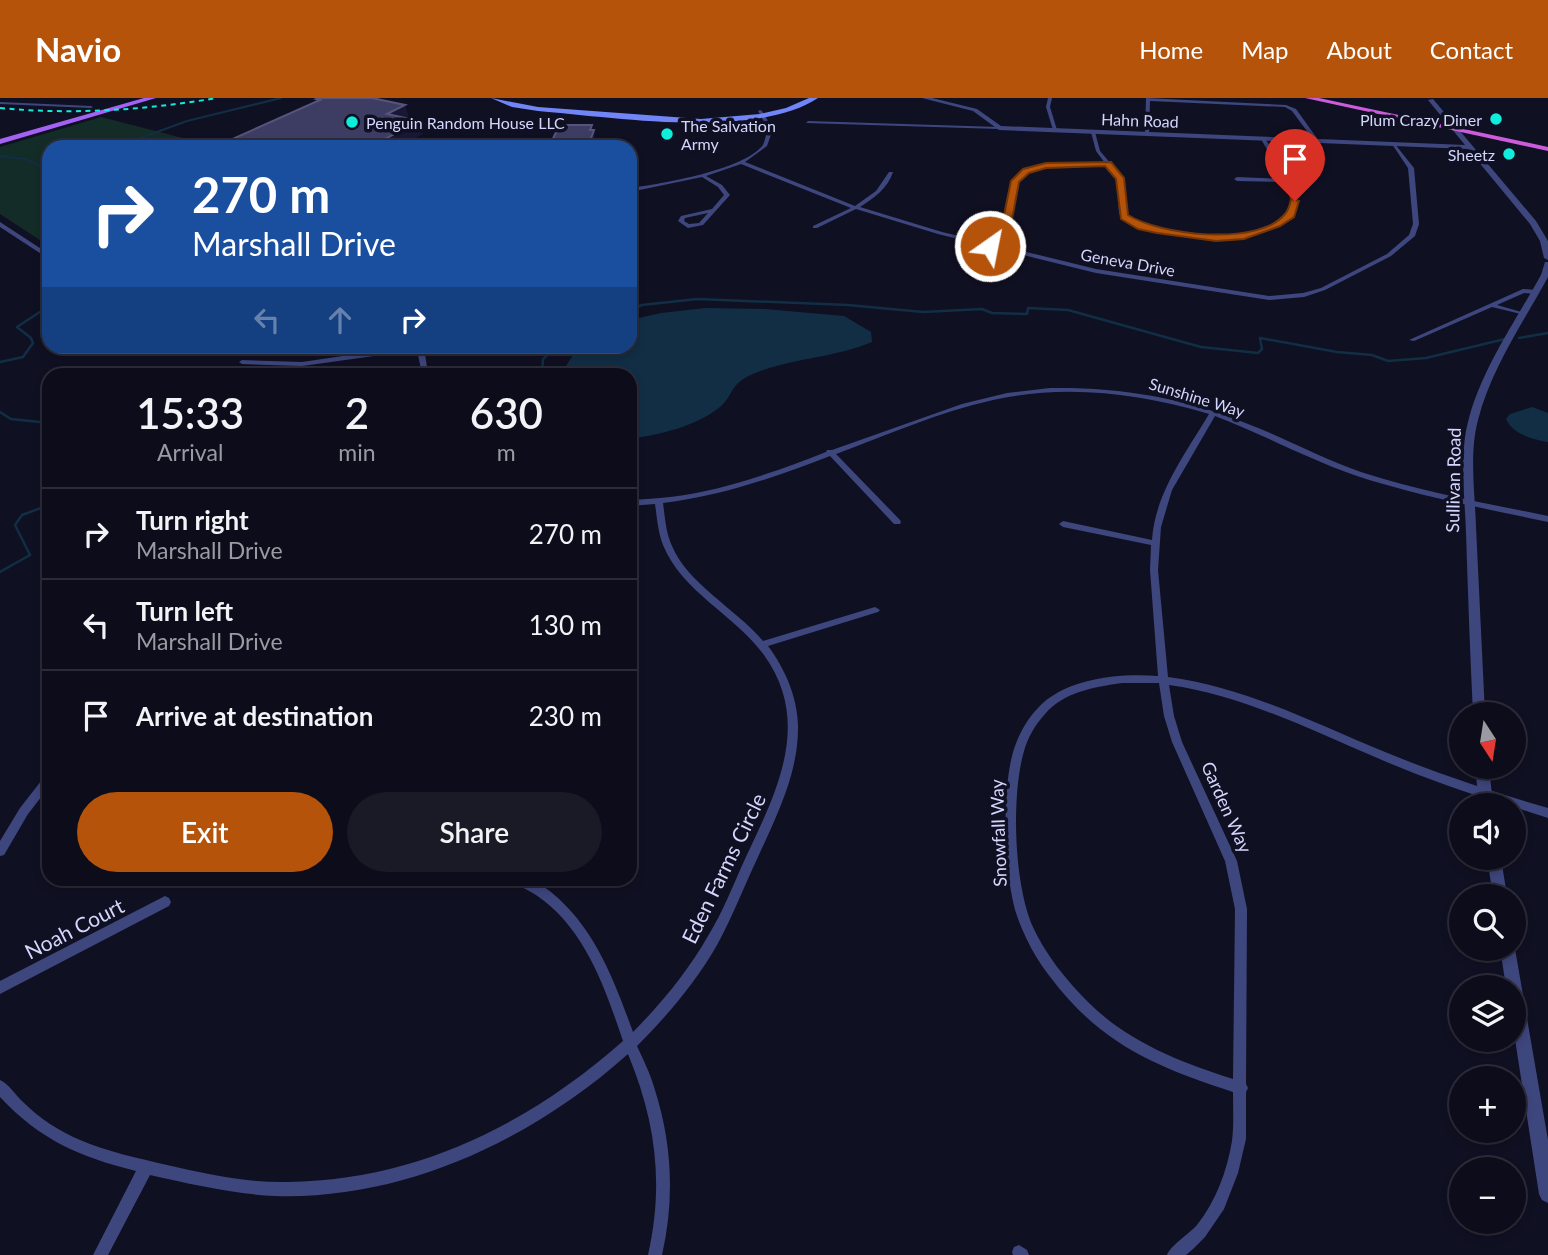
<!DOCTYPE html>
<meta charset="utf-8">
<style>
:root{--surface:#0c0c1a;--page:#1a1a27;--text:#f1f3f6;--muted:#9a9ba2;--line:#2c2c39;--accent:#b45309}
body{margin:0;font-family:Lato,sans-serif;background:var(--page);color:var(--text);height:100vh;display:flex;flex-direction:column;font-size:26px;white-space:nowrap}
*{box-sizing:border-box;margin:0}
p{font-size:23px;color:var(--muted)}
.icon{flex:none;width:38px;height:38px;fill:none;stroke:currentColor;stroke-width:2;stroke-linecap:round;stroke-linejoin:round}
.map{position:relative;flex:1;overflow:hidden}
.panel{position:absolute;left:42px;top:270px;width:595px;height:518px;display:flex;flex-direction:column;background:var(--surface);border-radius:21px;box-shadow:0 4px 10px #0003,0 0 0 2px var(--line)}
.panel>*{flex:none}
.top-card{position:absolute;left:42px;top:42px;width:595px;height:214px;border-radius:21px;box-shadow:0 4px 10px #0003,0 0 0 2px var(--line);background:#1a4fa0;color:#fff;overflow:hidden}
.needle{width:46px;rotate:168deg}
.tools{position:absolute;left:1449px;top:604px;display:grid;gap:14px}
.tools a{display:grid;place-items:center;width:77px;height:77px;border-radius:50%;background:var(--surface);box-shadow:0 4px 10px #0003,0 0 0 2px var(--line);font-size:35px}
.pin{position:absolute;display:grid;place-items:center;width:60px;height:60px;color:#fff;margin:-72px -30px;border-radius:50% 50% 50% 0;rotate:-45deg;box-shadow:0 0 7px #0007}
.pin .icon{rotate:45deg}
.me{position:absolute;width:77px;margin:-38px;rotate:33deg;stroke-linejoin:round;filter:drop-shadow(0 0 5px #0008)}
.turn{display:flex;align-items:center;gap:24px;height:147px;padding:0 35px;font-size:32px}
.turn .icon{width:91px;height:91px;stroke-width:2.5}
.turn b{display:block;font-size:49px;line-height:60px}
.lanes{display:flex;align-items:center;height:66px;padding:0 35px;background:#0003;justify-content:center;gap:35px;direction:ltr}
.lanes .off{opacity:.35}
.eta{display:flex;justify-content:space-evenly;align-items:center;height:119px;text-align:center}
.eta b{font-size:42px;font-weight:600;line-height:49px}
.button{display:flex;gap:14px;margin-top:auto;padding:14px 35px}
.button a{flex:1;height:80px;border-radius:42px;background:var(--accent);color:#fff;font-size:28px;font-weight:600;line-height:80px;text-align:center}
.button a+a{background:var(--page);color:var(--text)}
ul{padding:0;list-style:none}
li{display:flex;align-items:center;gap:21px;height:91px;padding:0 35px;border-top:2px solid var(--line)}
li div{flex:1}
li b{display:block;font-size:26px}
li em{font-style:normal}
header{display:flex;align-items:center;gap:42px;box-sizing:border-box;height:98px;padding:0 35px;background:var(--accent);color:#fff}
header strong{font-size:33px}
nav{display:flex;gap:38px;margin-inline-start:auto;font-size:24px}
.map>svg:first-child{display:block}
.green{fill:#132c27}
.water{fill:#112e45}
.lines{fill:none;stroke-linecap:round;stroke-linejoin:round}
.stream-far1{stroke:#112e45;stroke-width:2}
.stream{stroke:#112e45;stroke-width:2.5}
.minor{fill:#3e467e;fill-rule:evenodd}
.tertiary{fill:#3e467e;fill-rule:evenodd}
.secondary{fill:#7185f6;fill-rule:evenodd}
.primary{fill:#a462f5;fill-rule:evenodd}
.trunk{fill:#cc5cda;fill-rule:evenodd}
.rail{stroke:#0feddc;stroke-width:2;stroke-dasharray:5 4.5;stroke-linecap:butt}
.shaded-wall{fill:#181836}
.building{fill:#3d3c62;stroke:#55547a;stroke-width:2}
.route{fill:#b45309;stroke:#753606;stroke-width:2}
.poi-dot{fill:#0feddc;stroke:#101023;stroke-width:2.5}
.labels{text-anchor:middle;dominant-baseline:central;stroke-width:7;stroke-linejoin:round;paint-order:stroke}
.far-poi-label{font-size:16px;fill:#d4d6fc;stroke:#101023;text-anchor:end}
.far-street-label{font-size:16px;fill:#d4d6fc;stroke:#101023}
.street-label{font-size:18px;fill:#d4d6fc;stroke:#101023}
.near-street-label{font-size:21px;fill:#d4d6fc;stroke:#101023}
</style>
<header>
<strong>Navio</strong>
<nav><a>Home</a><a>Map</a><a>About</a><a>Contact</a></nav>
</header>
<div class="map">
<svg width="1548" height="1157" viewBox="0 0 1548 1157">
<rect width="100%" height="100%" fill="#101023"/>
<path class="green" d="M101,19L183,40L184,49H49V148L0,116V49Z"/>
<path class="water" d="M706,210L765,211L844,218L871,234L872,244C834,260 791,260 753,276C728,287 735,296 720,309C695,329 661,336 630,341V276H561L578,249L630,248V222L661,215Z
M1532,309L1548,315V344C1533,341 1513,337 1506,321L1510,316Z"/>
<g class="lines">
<path class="stream-far1" d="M116,49L187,23L281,0
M0,58L25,61L48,71L46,77L49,79"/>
<path class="stream" d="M630,212L642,207L697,201L848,207L923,214L982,211L992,215L1027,216L1028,210L1068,212L1201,249L1258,255L1262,251L1260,240L1337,254L1372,257L1388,263L1426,260L1505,241
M1519,240L1548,235
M0,264L23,259L33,245L31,240L17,229L49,208
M535,276L542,275L543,261L558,248
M0,314L11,321L49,325
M0,474L30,457L15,427L22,417L49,407"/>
<path class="minor" d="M1048,0H1052L1050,9L1057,32L1055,33L1053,32L1046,9Z
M1146,0L1286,7L1296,11L1319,43L1315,44L1292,13L1285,9L1150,3L1149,36L1147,37L1145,36Z
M0,4L91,8L93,9L91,10L0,6Z
M760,12L762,13L773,31L767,48L745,64L855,108L876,93L889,74H893C888,90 874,100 860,109L942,134L989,145L1003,127L1012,83L1018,75L1046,66L1105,65L1096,53L1091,34L1093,33L1095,34L1100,53L1123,80L1125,115L1130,121L1143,128L1196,136L1236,138L1275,125L1289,116L1292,109L1286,84L1237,83L1234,81L1237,79L1284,81L1261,41L1265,40L1291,83L1298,109L1293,118L1279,127L1237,142L1196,140L1141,131L1126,123L1119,115L1117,80L1107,68C1085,68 1031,64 1018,83L1009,127L994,146L1096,171L1269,198L1303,195L1321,190L1387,156L1409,137L1413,126L1408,70L1392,46L1394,45L1414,70L1419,126L1415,138L1391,158L1325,192L1304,199L1269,202L1096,175L938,136L856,111L817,130H813V128L851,110L741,66L706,78L722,87L730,97L703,127L688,130L678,123L681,118L712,111L724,97L718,89L702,79L630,94V90C661,86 744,72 763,47C765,43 766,36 768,31L758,13ZM708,115L699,125L689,126L684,123L685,120Z
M808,23L999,29L1001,30L999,31L806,25Z
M0,124L49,156V161L0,129Z
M1523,191L1536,192L1539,194L1536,196L1524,195L1497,207L1525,215V217L1492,209L1414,243L1409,242Z
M410,248L424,249L428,276H422L417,252L302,268L242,266L239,264L242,262L302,264Z
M1050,290C1117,289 1181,299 1243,324C1283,339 1321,360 1361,374C1422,394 1485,405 1548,418V424C1483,410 1417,398 1354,377C1306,360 1262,336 1215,318L1172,392L1161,429L1158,472L1168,579C1245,589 1314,625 1385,654C1438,676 1493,694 1548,710V720L1514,709V707H1506C1462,693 1418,678 1375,659C1308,631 1242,597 1169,587L1174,618L1182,644L1237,763L1247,811L1246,986L1248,990L1246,994V1041L1238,1075L1224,1111L1205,1139L1193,1151L1186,1157H1167C1171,1147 1189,1136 1197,1127C1216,1103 1227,1073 1232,1043C1234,1027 1233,1010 1233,994C1156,969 1101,946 1051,880C1036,861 1024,839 1016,815C1004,774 1001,692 1014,651C1019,636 1027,621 1038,610C1065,580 1120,575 1158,578L1150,472L1151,447L1063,429L1059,426L1063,423L1152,442C1155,395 1186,355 1209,316C1139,295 1064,286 993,302C939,314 887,337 836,356L900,422L901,424L900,426H894L830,358C776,379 721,398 663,405C665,420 666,435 672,448C688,486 736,511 763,543L875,509L880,512L878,514L768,548C785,571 797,598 798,627C799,674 777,717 758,759C744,788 733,818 717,847C696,884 667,918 637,948C643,961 650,975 654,989C672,1044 675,1100 662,1157H648C664,1086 656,1024 628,956C533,1041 405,1102 275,1098C232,1096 191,1086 150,1077L108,1157H93L136,1073C80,1059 40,1042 0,999V982C10,987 15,997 23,1004C39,1020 59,1033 80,1042C108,1054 138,1060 167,1067C207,1076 247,1085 288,1084C416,1082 528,1027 623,943C605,890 585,830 536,797C528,792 520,788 512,784L511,780C516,780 522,779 527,780C535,782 544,789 551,794C595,830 614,882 633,934C661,906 688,873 708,838C723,814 733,787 745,761C776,695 813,625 764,557C735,517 682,494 663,447C658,434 657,420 655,406L630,408V402C654,401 677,399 701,394C744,385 785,370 826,354L827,352H832L962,306L1007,295ZM1122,585H1159L1164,618L1172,644L1225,763L1235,811L1233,981C1180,964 1128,944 1088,904C1066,882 1045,856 1032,827C1014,784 1011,698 1024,653C1028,639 1035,627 1045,616C1064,594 1094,589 1122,585Z
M49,676V689L28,716L4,757L0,758V743L20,710L45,678Z
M165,798L169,800L171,804L169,808L0,896V883Z
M1019,1147L1027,1152L1029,1157H1013L1012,1154L1014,1149Z"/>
<path class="tertiary" d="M922,0H932L977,11L1001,28L1465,47L1428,2L1433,1L1536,123L1548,143V162L1544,160L1540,143L1530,126L1468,51L999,32L973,13Z
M1545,164H1548V179C1523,225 1491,271 1478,322C1469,356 1475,395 1476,429C1479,491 1482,554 1485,616H1473C1470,556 1468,496 1466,435C1465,400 1459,359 1468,324C1481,272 1515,224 1541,177Z
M1475,668H1489L1493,707H1479Z
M1487,760H1501L1507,798H1493Z
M1514,845L1548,1042V1105L1542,1102L1539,1096L1514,935V889H1506L1500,850H1514Z"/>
<path class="secondary" d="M491,0L538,9L701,21L760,16L786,10L809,0H818C754,42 613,19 538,13L512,9Z"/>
<path class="primary" d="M144,0H156L0,46V41Z"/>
<path class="trunk" d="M1305,0H1319L1548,49V53Z"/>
<path class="rail" d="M0,10C73,17 145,12 217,0"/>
</g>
<path class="shaded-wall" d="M405,7L409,19L391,29L387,16Z
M419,23L423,36L398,49H370Z
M592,27L593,35L594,32L596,45L594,49H588L590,32Z"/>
<path class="building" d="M318,0H372L405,7L387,16L419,23L370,49H225L228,43L320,2L316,1Z
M565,27H592L590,32H594L588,49H549L557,32H563Z"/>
<path class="route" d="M1111,64L1124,80L1128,117C1160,137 1258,149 1285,116C1288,113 1290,106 1291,101L1299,103L1294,119L1280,128L1244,141L1216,143L1157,135L1138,131L1121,121L1116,81L1105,68L1046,70L1029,75L1019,84L1011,127L993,150L985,148L1002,127L1011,83L1023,71L1046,65Z"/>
<g class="poi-dot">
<circle cx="1496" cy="21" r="7"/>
<circle cx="352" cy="24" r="7"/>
<circle cx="667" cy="36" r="7"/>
<circle cx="1509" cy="56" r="7"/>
</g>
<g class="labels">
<g class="far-poi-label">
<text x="1482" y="21">Plum Crazy Diner</text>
<text x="366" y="24" text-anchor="start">Penguin Random House LLC</text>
<text x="681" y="27" text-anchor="start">The Salvation<tspan x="681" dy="18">Army</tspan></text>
<text x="1495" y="56">Sheetz</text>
</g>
<g class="far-street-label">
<text transform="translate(1140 22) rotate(2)">Hahn Road</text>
<text transform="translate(1128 164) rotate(10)">Geneva Drive</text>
<text transform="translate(1197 299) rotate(17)">Sunshine Way</text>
</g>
<g class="street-label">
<text transform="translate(1453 382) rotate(-89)">Sullivan Road</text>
<text transform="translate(1227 709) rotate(66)">Garden Way</text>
<text transform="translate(998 735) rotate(-92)">Snowfall Way</text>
</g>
<g class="near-street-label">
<text transform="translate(723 770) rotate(-64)">Eden Farms Circle</text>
<text transform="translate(74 830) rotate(-27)">Noah Court</text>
</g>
</g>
</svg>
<div class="tools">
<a><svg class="needle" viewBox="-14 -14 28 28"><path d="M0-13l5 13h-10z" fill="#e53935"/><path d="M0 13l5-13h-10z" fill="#9a9ba2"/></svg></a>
<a><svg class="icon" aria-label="sound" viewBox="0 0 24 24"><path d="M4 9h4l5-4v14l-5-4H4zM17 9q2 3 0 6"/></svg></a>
<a><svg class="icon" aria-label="search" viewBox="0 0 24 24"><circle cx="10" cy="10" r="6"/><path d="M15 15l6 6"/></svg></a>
<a><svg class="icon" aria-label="layers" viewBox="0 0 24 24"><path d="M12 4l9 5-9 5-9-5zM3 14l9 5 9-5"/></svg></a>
<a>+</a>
<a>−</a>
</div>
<div class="pin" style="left:1295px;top:103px;background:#d93025"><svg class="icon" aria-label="arrive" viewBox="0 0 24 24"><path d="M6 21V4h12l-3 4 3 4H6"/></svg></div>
<svg class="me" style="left:990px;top:148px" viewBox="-20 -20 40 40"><circle r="17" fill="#b45309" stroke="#fff" stroke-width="3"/><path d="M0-11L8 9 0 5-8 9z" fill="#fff"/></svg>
<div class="top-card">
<div class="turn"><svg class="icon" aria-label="right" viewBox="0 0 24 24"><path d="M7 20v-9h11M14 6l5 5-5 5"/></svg><div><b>270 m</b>Marshall Drive</div></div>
<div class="lanes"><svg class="icon off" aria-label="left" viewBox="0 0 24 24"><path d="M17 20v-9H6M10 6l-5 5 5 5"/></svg><svg class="icon off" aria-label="ahead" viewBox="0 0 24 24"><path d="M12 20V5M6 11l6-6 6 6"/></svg><svg class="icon" aria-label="right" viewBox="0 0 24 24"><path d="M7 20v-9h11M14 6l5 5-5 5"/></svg></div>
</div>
<section class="panel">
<div class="eta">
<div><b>15:33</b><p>Arrival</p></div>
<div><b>2</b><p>min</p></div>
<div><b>630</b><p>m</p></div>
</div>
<ul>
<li><svg class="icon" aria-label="right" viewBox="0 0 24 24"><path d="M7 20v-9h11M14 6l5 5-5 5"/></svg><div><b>Turn right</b><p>Marshall Drive</p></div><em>270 m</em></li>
<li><svg class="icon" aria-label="left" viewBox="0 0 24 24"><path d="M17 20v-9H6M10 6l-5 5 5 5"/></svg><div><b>Turn left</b><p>Marshall Drive</p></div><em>130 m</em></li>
<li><svg class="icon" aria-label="arrive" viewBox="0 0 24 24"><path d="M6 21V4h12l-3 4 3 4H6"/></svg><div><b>Arrive at destination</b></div><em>230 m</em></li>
</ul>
<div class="button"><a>Exit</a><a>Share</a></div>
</section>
</div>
